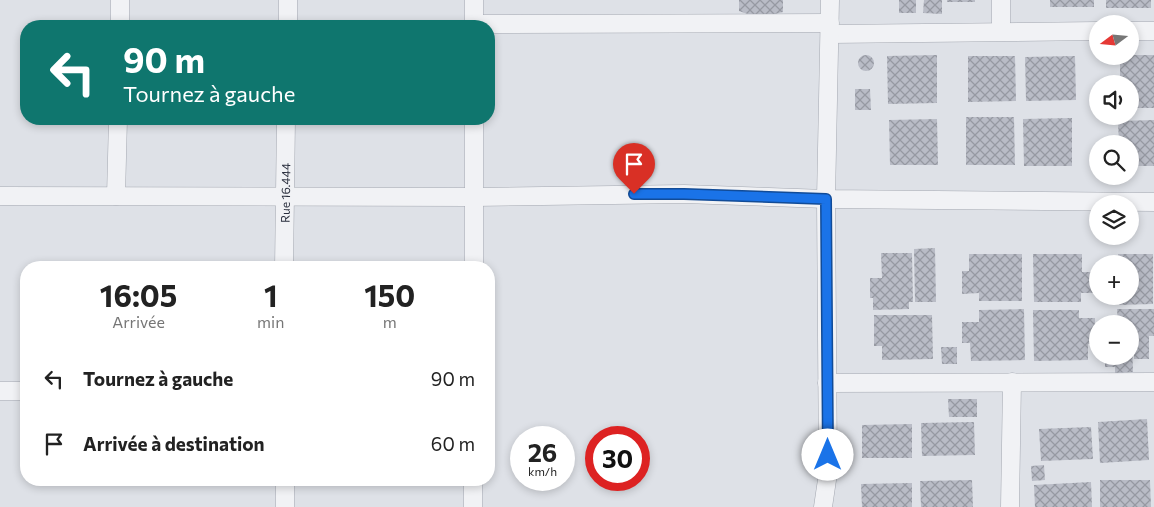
<!DOCTYPE html>
<html lang="fr">
<meta charset="utf-8">
<style>
:root{--surface:#fff;--page:#f6f6f6;--text:#222;--muted:#767676}
body{margin:0;font-family:Commissioner,sans-serif;background:var(--page);color:var(--text);height:100vh;display:flex;flex-direction:column;font-size:19px;white-space:nowrap}
*{box-sizing:border-box;margin:0}
p{font-size:16px;color:var(--muted)}
.icon{flex:none;width:28px;height:28px;fill:none;stroke:currentColor;stroke-width:2;stroke-linecap:round;stroke-linejoin:round}
.map{position:relative;flex:1;overflow:hidden}
.details{position:absolute;left:20px;top:261px;width:475px;height:225px;display:flex;flex-direction:column;background:var(--surface);border-radius:20px;box-shadow:0 2px 8px #0003}
.details>*{flex:none}
.banner{position:absolute;left:20px;top:20px;width:475px;height:105px;border-radius:20px;box-shadow:0 2px 8px #0003;background:#0f766e;color:#fff;overflow:hidden}
.needle{width:32px;rotate:254deg}
.buttons{position:absolute;left:1089px;top:15px;display:grid;gap:10px}
.buttons a{display:grid;place-items:center;width:50px;height:50px;border-radius:50%;background:var(--surface);box-shadow:0 2px 8px #0003;font-size:25px}
.speed{position:absolute;left:510px;top:426px;display:flex;gap:10px;font-size:25px;font-weight:700;text-align:center}
.speed>*{display:grid;place-content:center;width:65px;height:65px;border-radius:50%;background:var(--surface);box-shadow:0 2px 8px #0003;line-height:1}
.speed small{font-size:12px;font-weight:400}
.speed .limit{border:8px solid #d22;background:#fff;color:#111}
.pin{position:absolute;display:grid;place-items:center;width:42px;height:42px;color:#fff;margin:-51px -21px;border-radius:50% 50% 50% 0;rotate:-45deg;box-shadow:0 0 5px #0007}
.pin .icon{rotate:45deg}
.me{position:absolute;width:55px;margin:-28px;rotate:0deg;stroke-linejoin:round;filter:drop-shadow(0 0 4px #0008)}
.turn{display:flex;align-items:center;gap:18px;height:105px;padding:0 20px;font-size:22px}
.turn .icon{width:65px;height:65px;stroke-width:2.5}
.turn b{display:block;font-size:35px;line-height:42px}
.eta{display:flex;justify-content:space-evenly;align-items:center;height:85px;text-align:center}
.eta b{font-size:30px;font-weight:700;line-height:35px}
ul{padding:0;list-style:none}
li{display:flex;align-items:center;gap:15px;height:65px;padding:0 20px}
li div{flex:1}
li b{display:block;font-size:19px}
li em{font-style:normal}
.map>svg:first-child{display:block}
.building{fill:url(#building-cross-hatch)}
.lines{fill:none;stroke-linecap:round;stroke-linejoin:round}
.street-casing{stroke:#a4a8b1;stroke-width:19}
.street{stroke:#f1f2f5;stroke-width:18}
.route-casing{stroke:#114b97;stroke-width:12}
.route{stroke:#1a73e8;stroke-width:9}
.labels{text-anchor:middle;dominant-baseline:central;stroke-width:4;stroke-linejoin:round;paint-order:stroke}
.street-label{font-size:12px;fill:#292e3d;stroke:#eef0f5}
</style>
<div class="map">
<svg width="1154" height="507" viewBox="0 0 1154 507">
<defs>
<pattern id="building-cross-hatch" width="8" height="8" patternUnits="userSpaceOnUse" patternTransform="scale(1.25)"><rect width="8" height="8" fill="#b9bcc6"/><path d="M0 0l8 8M0 8l8-8" fill="none" stroke="#9699a2"/></pattern>
</defs>
<rect width="100%" height="100%" fill="#dee1e7"/>
<path class="building" d="M739,0H783V12L759,18L739,11Z
M899,0H916V13H899Z
M924,0H942V14L923,13Z
M947,0H975V2H947Z
M1050,0H1094V7H1050Z
M1106,0H1151V8H1106Z
M858 63a8 8 0 1 1 16 0a8 8 0 1 1-16 0Z
M937,55V103L888,104L887,56Z
M1130,55H1154V108H1130V84H1120V56Z
M968,56H1015L1016,101L968,102Z
M1075,56L1076,100L1026,101L1025,57Z
M855,89H870L871,110H855Z
M966,117H1014L1015,165H966Z
M1072,118V166H1024L1023,119Z
M937,119L938,165H890L889,120Z
M1154,120V166H1130V144H1119L1118,121Z
M935,248L936,302H915L914,249Z
M881,253H912L913,302H909V309L873,310V298H870V278H882Z
M969,254H1022V301H979V293L962,294V271H969Z
M1033,254H1082V272H1097V293H1081V302H1034Z
M1118,254H1153V304L1119,305V296H1130V264H1118Z
M1024,309L1025,360L971,361L970,343H962V322H979V310Z
M1117,309H1154V336H1149V359H1134V336H1130V324H1118Z
M1033,310H1079V318H1095V344H1088V360L1034,361Z
M874,315H932L933,359L882,360V346H874Z
M1130,340H1132L1133,372L1115,373V367H1105V356H1130Z
M941,347H957V364H942Z
M948,399H977V417H949Z
M1147,419L1149,460L1100,463L1098,422Z
M974,422L975,455L922,456L921,423Z
M912,424V458H862V425Z
M1091,427L1093,459L1041,461L1039,429Z
M1044,465L1045,480L1032,481L1031,466Z
M972,480L973,507H921L920,481Z
M1100,480H1150L1151,507H1100Z
M1091,482L1092,507H1035L1034,485Z
M912,483V507H862L861,484Z"/>
<g class="lines">
<defs>
<g id="street">
<path d="M474,0V26"/>
<path d="M474,24L830,23"/>
<path d="M120,26V0"/>
<path d="M288,26V0"/>
<path d="M1001,31V0"/>
<path d="M1130,31H1154"/>
<path d="M830,34L1098,31"/>
<path d="M0,196L474,197L684,194L826,199L1154,202"/>
<path d="M116,196L118,119"/>
<path id="s1" d="M284,268L286,119"/>
<path d="M474,268V119"/>
<path d="M827,383L1154,382"/>
<path d="M0,391H26"/>
<path d="M285,480V507"/>
<path d="M473,507V480"/>
<path d="M823,507L828,473L826,199L830,0"/>
<path d="M1010,507L1012,382"/>
</g>
</defs>
<use href="#street" class="street-casing"/>
<use href="#street" class="street"/>
</g>
<g class="lines">
<defs>
<path id="route" d="M634,194H684L826,199L828,455"/>
</defs>
<use href="#route" class="route-casing"/>
<use href="#route" class="route"/>
</g>
<g class="labels">
<g class="street-label">
<text stroke="none"><textPath href="#s1" startOffset="75">Rue 16.444</textPath></text>
</g>
</g>
</svg>
<div class="buttons">
<a><svg class="needle" viewBox="-14 -14 28 28"><path d="M0-13l5 13h-10z" fill="#e53935"/><path d="M0 13l5-13h-10z" fill="#767676"/></svg></a>
<a><svg class="icon" aria-label="sound" viewBox="0 0 24 24"><path d="M4 9h4l5-4v14l-5-4H4zM17 9q2 3 0 6"/></svg></a>
<a><svg class="icon" aria-label="search" viewBox="0 0 24 24"><circle cx="10" cy="10" r="6"/><path d="M15 15l6 6"/></svg></a>
<a><svg class="icon" aria-label="layers" viewBox="0 0 24 24"><path d="M12 4l9 5-9 5-9-5zM3 14l9 5 9-5"/></svg></a>
<a>+</a>
<a>−</a>
</div>
<div class="speed"><div>26<small>km/h</small></div><div class="limit">30</div></div>
<div class="pin" style="left:634px;top:194px;background:#d93025"><svg class="icon" aria-label="arrive" viewBox="0 0 24 24"><path d="M6 21V4h12l-3 4 3 4H6"/></svg></div>
<svg class="me" style="left:828px;top:455px" viewBox="-20 -20 40 40"><circle r="19" fill="#fff"/><path d="M0-13L10 11 0 6-10 11z" fill="#1a73e8"/></svg>
<div class="banner">
<div class="turn"><svg class="icon" aria-label="left" viewBox="0 0 24 24"><path d="M17 20v-9H6M10 6l-5 5 5 5"/></svg><div><b>90 m</b>Tournez à gauche</div></div>
</div>
<section class="details">
<div class="eta">
<div><b>16:05</b><p>Arrivée</p></div>
<div><b>1</b><p>min</p></div>
<div><b>150</b><p>m</p></div>
</div>
<ul>
<li><svg class="icon" aria-label="left" viewBox="0 0 24 24"><path d="M17 20v-9H6M10 6l-5 5 5 5"/></svg><div><b>Tournez à gauche</b></div><em>90 m</em></li>
<li><svg class="icon" aria-label="arrive" viewBox="0 0 24 24"><path d="M6 21V4h12l-3 4 3 4H6"/></svg><div><b>Arrivée à destination</b></div><em>60 m</em></li>
</ul>
</section>
</div>
